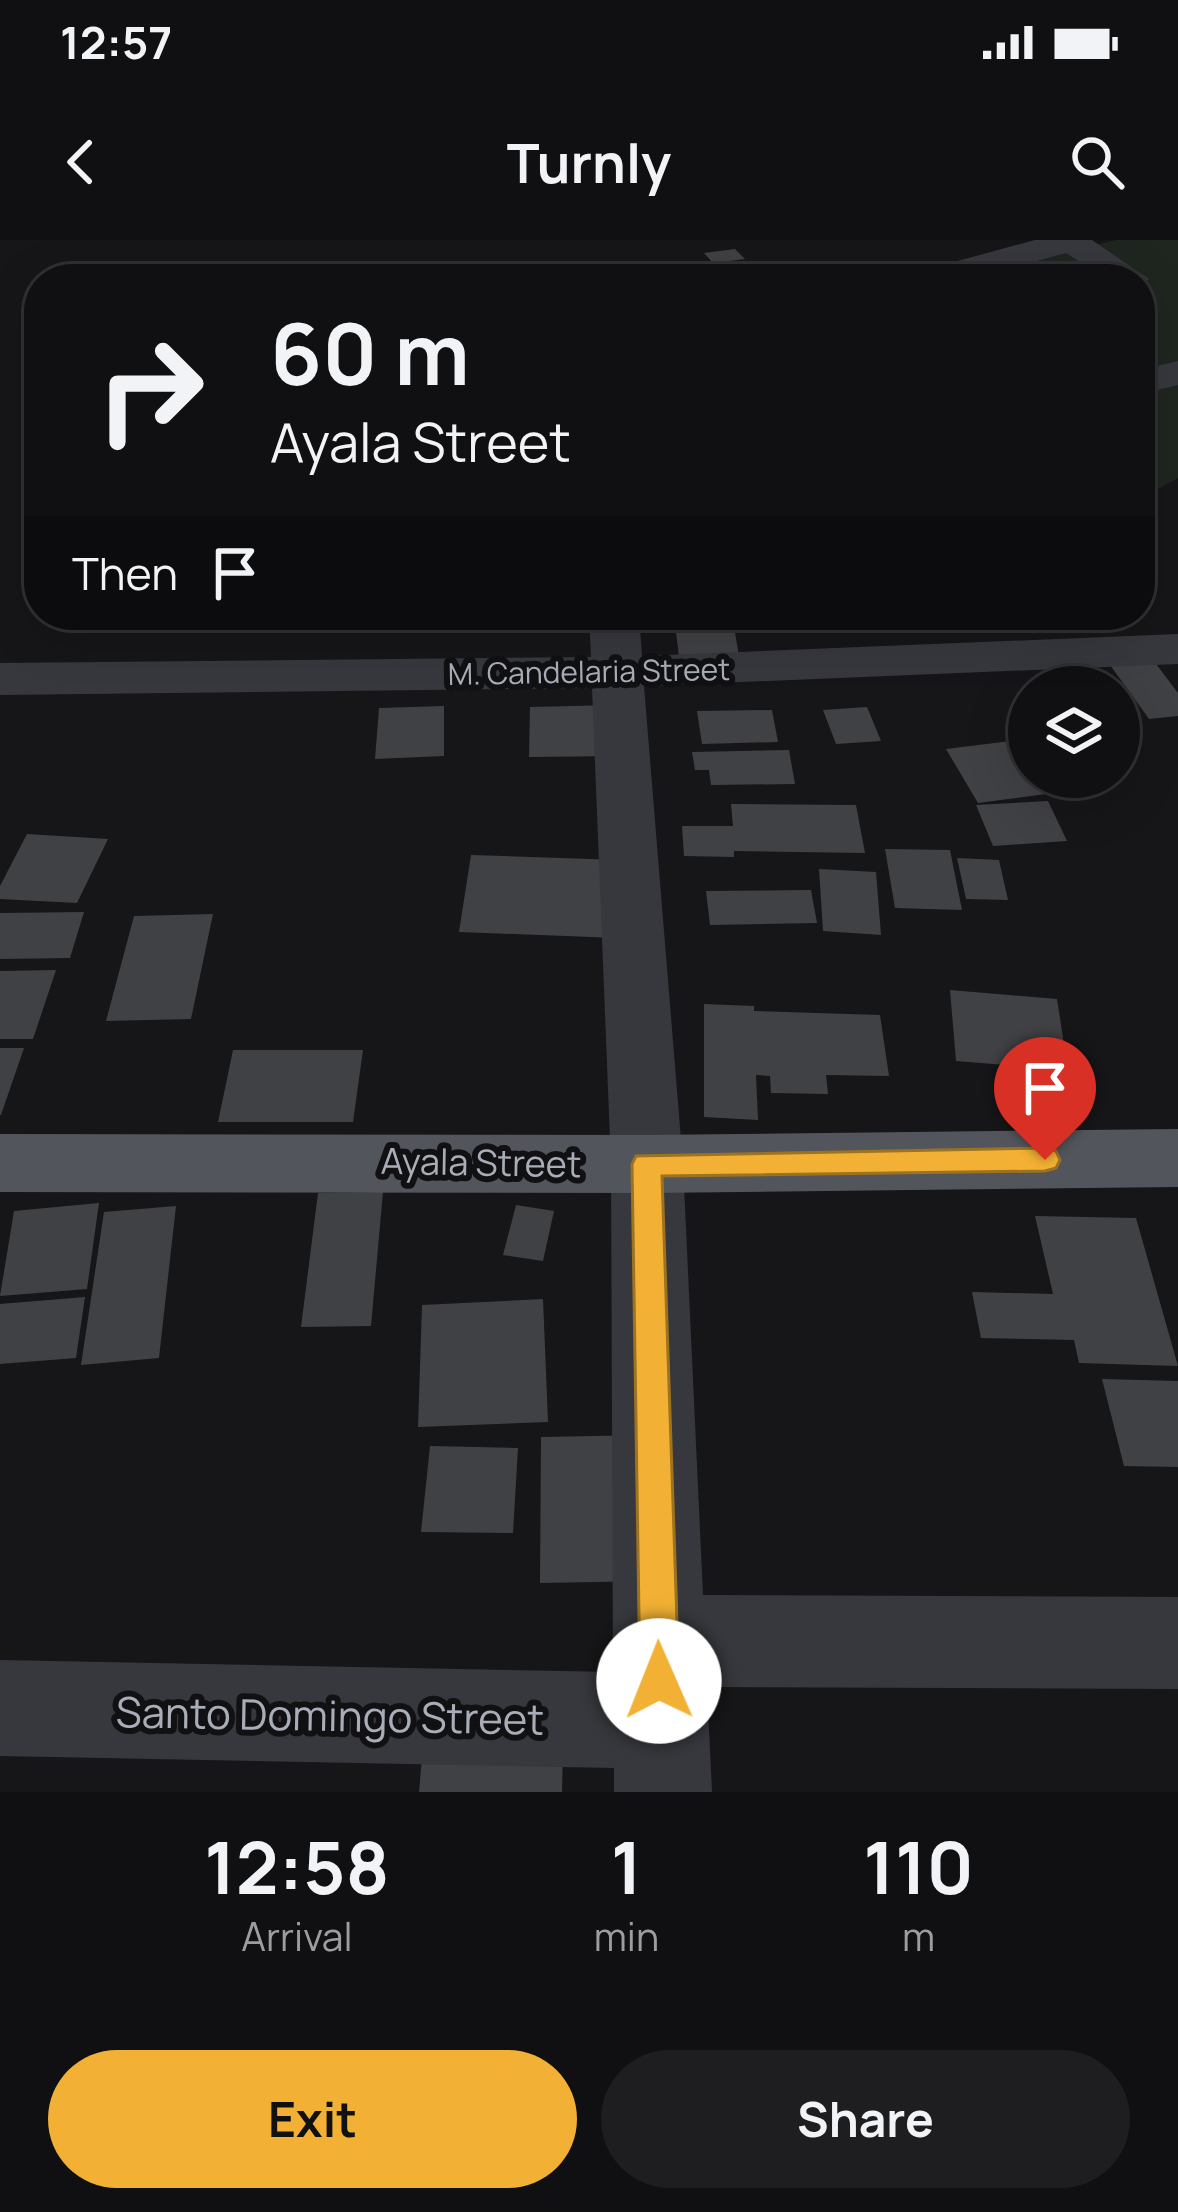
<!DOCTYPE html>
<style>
:root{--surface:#101012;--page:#1e1e20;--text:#f1f3f6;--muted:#9c9d9f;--line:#303032;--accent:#f2b134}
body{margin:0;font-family:Manrope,sans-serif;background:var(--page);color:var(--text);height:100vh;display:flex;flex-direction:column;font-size:45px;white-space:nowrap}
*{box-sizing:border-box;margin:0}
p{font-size:39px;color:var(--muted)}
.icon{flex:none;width:66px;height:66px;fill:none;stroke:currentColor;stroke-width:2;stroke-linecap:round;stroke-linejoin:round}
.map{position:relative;height:1552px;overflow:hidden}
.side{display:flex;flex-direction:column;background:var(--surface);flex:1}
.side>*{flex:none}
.hud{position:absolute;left:24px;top:24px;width:1131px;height:366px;border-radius:48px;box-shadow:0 12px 48px #0002,0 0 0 3px var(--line);background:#101012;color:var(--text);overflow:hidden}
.tools{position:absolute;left:1008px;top:426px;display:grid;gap:24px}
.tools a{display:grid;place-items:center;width:132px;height:132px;border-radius:50%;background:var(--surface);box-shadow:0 12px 48px #0002,0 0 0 3px var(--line);font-size:60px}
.pin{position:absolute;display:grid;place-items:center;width:102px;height:102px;color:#fff;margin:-123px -51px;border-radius:50% 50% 50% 0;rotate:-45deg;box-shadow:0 0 12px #0007}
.pin .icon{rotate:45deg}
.me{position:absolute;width:132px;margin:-66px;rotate:359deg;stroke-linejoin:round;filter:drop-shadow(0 0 9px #0008)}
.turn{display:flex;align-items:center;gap:42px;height:252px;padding:0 48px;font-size:54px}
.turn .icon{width:156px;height:156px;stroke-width:2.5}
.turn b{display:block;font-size:84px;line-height:102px}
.then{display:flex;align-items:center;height:114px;padding:0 48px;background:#0003;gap:24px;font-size:45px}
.eta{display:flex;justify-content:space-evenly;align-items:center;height:204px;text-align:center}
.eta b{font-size:72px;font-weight:700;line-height:84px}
.button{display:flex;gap:24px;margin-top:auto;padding:24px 48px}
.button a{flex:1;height:138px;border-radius:72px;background:var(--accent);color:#111;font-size:48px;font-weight:700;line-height:138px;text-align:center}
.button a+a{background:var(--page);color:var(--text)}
.status{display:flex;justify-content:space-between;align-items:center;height:84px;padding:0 60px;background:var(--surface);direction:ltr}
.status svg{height:33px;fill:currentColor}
header{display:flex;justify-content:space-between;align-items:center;height:156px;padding:0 48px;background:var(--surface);font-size:54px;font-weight:700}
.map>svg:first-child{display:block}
.green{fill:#1e261f}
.building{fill:#404145}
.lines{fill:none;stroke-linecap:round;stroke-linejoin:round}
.minor{fill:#37383d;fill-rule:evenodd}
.major{fill:#53555c;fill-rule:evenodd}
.route{fill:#f2b134;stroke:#9d7322;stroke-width:3}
.labels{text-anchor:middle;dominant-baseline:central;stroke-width:12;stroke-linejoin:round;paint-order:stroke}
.far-street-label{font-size:30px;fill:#a8adb8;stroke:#111113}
.street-label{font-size:36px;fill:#a8adb8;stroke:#111113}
.near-street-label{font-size:42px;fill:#a8adb8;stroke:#111113}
</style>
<div class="status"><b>12:57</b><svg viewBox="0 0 49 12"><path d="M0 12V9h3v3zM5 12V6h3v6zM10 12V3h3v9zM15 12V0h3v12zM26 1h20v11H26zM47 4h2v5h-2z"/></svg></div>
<header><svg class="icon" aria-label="back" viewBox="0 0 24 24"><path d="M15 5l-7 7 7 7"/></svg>Turnly<svg class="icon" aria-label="search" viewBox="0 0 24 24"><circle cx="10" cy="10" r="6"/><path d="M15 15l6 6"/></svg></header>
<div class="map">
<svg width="1178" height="1552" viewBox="0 0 1178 1552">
<rect width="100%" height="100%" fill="#161618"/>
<path class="green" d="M1116,0H1178V238L1140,259V39H957Z"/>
<path class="building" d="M735,9L745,19L713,23L704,13Z
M460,375H538V391L459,393Z
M674,375H732L739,416L679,417Z
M1153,420L1178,453V476L1149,479L1110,425Z
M615,465L618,516L529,517L530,467Z
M444,466V516L375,519L379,468Z
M867,467L881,501L836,504L823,470Z
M772,470L778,502L702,504L697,471Z
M1011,501L1029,529V537H1034L1046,554L978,563L946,509Z
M789,510L795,544L711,545L709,530H695L692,512Z
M1048,561L1067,601L993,606L976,565Z
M731,564L856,565L865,613L734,611V617L684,616L682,586H733Z
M27,594L108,599L77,663L0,659V646Z
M885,609L950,610L962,670L895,668Z
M471,615L621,620L617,698L459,692Z
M957,618L999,620L1008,660L966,659Z
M819,629L876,632L881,695L823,691Z
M811,650L817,683L710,685L706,651Z
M84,672L70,718L0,719V673Z
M213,674L191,779L106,781L134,676Z
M56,730L33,799H0V731Z
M950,750L1057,759L1068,830L956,821Z
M704,764L754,766V771L880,775L889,836L826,835L828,854L771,853L770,836L756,835L758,880L704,877Z
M0,808H24L1,875H0Z
M233,810H363L353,882H218Z
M383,952L371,1086L301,1087L318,953Z
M99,963L87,1049L0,1056L14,971Z
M516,965L554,971L543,1021L503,1015Z
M176,966L159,1118L81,1125L104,972Z
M1035,976L1136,978L1178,1126L1079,1123L1074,1100L981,1098L972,1052L1053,1054Z
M85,1057L76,1118L0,1124V1064Z
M543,1059L548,1182L418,1187L422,1065Z
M1102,1139L1178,1141V1227L1124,1226Z
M646,1195L653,1341L540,1343L541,1197Z
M430,1206L518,1208L513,1293L421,1292Z
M423,1506L563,1510L562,1552H419Z"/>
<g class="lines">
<path class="minor" d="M1035,0H1092L1149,39L1140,47V39H1107L1066,13L969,39H911L917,32Z
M1178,121V145L1140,154V130Z
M589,375H639L642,416L1178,394V424L644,446L683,924L703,1355L1178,1357V1449L707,1447L712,1552H614V1528L0,1516V1420L613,1432L611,924L592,448L0,455V423L591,417Z"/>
<path class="major" d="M1178,889V947L647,953L0,952V894L647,895Z"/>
</g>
<path class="route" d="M1045,908L1056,911L1060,920L1056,928L1045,931L662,936L679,1441L673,1455L659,1461L645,1455L640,1441L632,924L636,916Z"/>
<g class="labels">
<g class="far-street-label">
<text transform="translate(589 431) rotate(-1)">M. Candelaria Street</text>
</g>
<g class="street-label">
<text transform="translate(481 922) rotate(1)">Ayala Street</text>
</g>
<g class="near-street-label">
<text transform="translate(330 1475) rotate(1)">Santo Domingo Street</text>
</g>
</g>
</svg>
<div class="tools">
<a><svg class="icon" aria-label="layers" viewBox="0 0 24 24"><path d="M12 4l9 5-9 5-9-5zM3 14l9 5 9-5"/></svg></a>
</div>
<div class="pin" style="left:1045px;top:920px;background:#d93025"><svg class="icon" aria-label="arrive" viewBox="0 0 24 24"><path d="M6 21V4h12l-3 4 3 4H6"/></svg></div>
<svg class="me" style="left:659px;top:1441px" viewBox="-20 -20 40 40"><circle r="19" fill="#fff"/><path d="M0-13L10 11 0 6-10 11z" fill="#f2b134"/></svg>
<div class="hud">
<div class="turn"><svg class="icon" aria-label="right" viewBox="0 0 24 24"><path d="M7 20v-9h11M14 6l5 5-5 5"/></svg><div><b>60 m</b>Ayala Street</div></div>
<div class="then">Then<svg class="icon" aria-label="arrive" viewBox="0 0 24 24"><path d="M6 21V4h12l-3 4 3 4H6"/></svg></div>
</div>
</div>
<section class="side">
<div class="eta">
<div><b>12:58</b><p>Arrival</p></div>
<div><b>1</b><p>min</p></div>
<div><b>110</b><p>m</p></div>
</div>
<div class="button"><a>Exit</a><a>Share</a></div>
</section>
